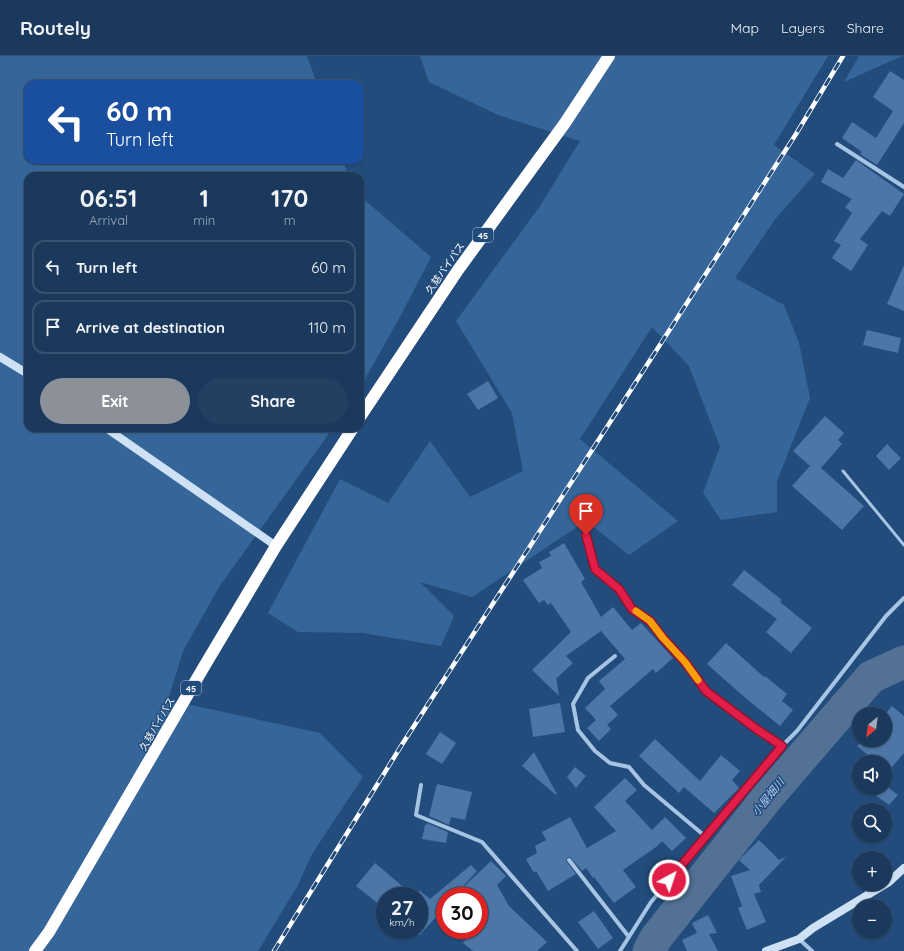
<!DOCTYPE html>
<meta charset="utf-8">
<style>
:root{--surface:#1a395d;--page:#234063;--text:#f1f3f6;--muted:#9facbc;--line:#385372;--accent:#8c9099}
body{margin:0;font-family:Quicksand,"Noto Sans JP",sans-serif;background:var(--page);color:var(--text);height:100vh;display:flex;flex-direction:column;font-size:15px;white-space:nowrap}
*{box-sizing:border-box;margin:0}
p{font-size:13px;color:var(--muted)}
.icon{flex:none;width:22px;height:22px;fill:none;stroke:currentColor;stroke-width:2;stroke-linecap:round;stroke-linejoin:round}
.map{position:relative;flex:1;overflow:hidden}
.drawer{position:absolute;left:24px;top:116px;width:340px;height:260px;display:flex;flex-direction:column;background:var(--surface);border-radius:12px;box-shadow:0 1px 3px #0004,0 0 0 1px var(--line)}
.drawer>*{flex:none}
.hud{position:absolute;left:24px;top:24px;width:340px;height:84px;border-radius:12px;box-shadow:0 1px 3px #0004,0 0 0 1px var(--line);background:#1a4fa0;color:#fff;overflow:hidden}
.needle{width:26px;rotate:209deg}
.controls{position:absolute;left:852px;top:651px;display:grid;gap:8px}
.controls a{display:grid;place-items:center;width:40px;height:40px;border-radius:50%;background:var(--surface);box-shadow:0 1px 3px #0004,0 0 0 1px var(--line);font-size:20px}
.speed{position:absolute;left:376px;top:831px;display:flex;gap:8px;font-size:20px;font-weight:700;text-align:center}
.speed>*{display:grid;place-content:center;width:52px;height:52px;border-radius:50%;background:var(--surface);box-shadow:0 1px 3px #0004,0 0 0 1px var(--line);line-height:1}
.speed small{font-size:10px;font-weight:400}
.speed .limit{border:6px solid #d22;background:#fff;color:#111}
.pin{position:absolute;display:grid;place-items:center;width:34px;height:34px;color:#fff;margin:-41px -17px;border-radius:50% 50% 50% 0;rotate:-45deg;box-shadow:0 0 4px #0007}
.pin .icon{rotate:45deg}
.me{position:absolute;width:44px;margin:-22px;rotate:40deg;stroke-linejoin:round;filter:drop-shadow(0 0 3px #0008)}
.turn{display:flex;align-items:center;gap:14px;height:84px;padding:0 16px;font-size:18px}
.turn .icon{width:52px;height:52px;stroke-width:2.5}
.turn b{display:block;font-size:28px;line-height:34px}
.eta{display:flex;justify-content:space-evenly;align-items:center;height:68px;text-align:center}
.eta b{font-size:24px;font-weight:800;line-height:28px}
.primary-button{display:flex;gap:8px;margin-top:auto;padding:8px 16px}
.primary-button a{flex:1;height:46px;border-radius:24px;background:var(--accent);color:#fff;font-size:16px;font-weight:800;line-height:46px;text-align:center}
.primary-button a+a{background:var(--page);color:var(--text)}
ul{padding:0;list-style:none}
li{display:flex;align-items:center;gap:12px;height:54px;margin:0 8px 6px;padding:0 8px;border:2px solid var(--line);border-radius:12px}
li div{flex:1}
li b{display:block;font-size:15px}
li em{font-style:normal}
header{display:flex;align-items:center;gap:24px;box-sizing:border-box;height:56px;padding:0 20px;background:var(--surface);border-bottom:1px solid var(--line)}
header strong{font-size:19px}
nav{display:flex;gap:22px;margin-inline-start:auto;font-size:14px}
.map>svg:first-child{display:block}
.green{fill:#366699}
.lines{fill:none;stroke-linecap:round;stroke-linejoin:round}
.river{stroke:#527194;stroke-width:33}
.building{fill:#4b76a5}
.lane{stroke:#a6c5e5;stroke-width:3}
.street{stroke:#a6c5e5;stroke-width:4}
.secondary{stroke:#cfe1f5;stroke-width:8}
.highway{stroke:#fff;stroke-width:12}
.rail-casing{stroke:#fff;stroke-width:4.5}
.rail{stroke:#224c7c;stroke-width:3;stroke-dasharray:9;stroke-linecap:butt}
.route-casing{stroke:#92132f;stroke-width:10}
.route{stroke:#e11d48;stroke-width:7}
.slow{stroke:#f59e0b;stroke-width:7}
.labels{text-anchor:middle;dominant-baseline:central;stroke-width:3;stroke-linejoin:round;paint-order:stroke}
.shield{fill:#224c7c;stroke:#bdc9d8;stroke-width:1}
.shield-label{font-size:9px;font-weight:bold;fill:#fff}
.street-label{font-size:10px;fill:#fff;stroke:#224c7c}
.water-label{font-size:11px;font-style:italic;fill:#b1ceed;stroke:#224c7c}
</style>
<header>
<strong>Routely</strong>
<nav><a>Map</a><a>Layers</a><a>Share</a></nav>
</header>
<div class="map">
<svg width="904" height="895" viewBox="0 0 904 895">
<rect width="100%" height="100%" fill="#224c7c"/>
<path class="green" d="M0,0H307L317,28H28V104H343L348,120H28V372H333L219,531L183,595L168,644L320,677L363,721L312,798L297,831L258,895H0Z
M420,0H828L774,89L815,118L776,162L735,222L784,249L799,287L810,342L777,425V456L721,464L703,437L720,391L689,310L652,271L580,383L678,465L629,499L586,465L472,541L420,526L454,560L441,590L363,577L298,576L268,557L340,423L388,447L430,385L470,441L523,415L512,357L456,265L540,150L580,85L498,59L429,26Z
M859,0H902L844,26Z
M360,140L431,201L401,259L360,332Z"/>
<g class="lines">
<path class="river" d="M649,895L656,882L766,743L871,621L904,606"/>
</g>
<path class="building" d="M890,15L904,24V67L877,109L860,98L862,96L842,82L852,66L876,82L893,55L873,41Z
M856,104L904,138L890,160L882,155L860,183L868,189L851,215L832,202L841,189L834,185L852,157L845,151L852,143L821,126L828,113L843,122Z
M904,209V255L887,248Z
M867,274L901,282L898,297L863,289Z
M488,325L498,342L478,354L467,338Z
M825,360L844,377L838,384L842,388L821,412L864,450L842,474L792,430L810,410L793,395Z
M887,388L901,402L889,414L876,400Z
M564,487L585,523L581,526L601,561L613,551L632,574L641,567L673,602L656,617L653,613L610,650L618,659L607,669L611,673L599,685L587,672L596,664L585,652L605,633L599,625L625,603L601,575L566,600L573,607L557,622L556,620L559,640L532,614L571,576L551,547L548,549L544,544L539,547L523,524L542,512L539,506L551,500L549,496Z
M744,514L782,544L780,546L812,572L791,597L766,576L777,563L732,529Z
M726,587L764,621L765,620L787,638L782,645L793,654L780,670L742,639L707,608Z
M560,647L565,676L533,681L529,653Z
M892,650L904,660V697L887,717L889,718L885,723V706H862L868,699L857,690L863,684H885V658Z
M440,676L456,687L442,708L426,698Z
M655,683L700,725L721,699L740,715L732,724L739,732L714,757L684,731L679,737L639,700Z
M534,696L557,738L556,739L522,710Z
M575,711L586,720L576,732L567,721Z
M625,722L637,734L625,745L652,774L665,761L686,782L672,795L662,785L656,791L623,814L636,831L614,847L594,821L593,822L586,812L582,815L570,801L567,802L566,805L576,818L548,835L536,815L534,817L526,803L537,797L535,790L546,784L542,776L570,761L587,792L616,775L594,751Z
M437,728L472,736L465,764L451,761L449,769L429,760Z
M885,729L898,739L889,749L871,736L874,732H885Z
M427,767L448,776L446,787L422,783L425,769H426Z
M759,784L779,804L786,801L759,829L761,836L754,838L766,866L747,874L738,852L742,850L731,820L750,814L739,804Z
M491,805L506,820L497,829L509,850L547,886L537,895H473L463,887L467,882L458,874H479V840H445V851L419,880V834L430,843L471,809L477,815L457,837Z
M375,807L414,840H385V853L356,830Z
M594,855L613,882L598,893L578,866Z
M708,859L717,877L709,878L718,895H687L682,884L697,877L692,867Z"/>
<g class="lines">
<path class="lane" d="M843,415L904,489"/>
<path class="street" d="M837,88L904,131
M586,479L595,513L619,533L632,553L650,565L663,582L685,606L706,635L755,672L782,690
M615,600L588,622L573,648L578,674L595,695L610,707L629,711L644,729L706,781
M421,729L416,759L482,786L577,895
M569,804L629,881
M799,883L812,895
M620,895L651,846L782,690L797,675L886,560L904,542"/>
<path class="secondary" d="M0,301L28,318
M106,372L276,490
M766,895L799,883L813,872L889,826L904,812"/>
<path class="highway" d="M360,361L458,214L565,67L609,0
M35,895L49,876L205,609L276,490L353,372"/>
<defs>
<path id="rail" d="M274,895L403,687L796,78L843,0"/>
</defs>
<use href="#rail" class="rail-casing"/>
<use href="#rail" class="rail"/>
</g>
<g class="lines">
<defs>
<path id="route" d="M586,479L595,513L619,533L632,553L650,565L663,582L685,606L706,635L755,672L782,690L669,824"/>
</defs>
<use href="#route" class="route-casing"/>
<use href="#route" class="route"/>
<path class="slow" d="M636,555L650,565L663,582L685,606L698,624"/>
</g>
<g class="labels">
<g class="shield">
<rect x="473" y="172" width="20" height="14" rx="3"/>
<rect x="181" y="625" width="20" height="14" rx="3"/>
</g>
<g class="shield-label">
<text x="483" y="179">45</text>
<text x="191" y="632">45</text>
</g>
<g class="street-label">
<text transform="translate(445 212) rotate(-55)">久慈バイパス</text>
<text transform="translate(157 668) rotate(-60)">久慈バイパス</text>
</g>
<g class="water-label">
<text transform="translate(768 741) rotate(-51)">小屋畑川</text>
</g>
</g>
</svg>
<div class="controls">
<a><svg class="needle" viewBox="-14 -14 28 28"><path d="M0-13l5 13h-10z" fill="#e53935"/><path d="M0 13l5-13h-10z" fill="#9facbc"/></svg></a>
<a><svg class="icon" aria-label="sound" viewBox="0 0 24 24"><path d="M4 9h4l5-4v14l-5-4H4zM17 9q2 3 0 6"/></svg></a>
<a><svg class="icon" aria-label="search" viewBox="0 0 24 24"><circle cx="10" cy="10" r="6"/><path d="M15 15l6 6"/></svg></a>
<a>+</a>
<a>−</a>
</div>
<div class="speed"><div>27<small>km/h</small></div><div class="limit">30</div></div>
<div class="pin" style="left:586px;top:479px;background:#d93025"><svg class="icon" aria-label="arrive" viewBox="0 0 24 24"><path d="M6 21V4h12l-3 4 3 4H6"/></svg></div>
<svg class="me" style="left:669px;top:824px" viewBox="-20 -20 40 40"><circle r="17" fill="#e11d48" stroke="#fff" stroke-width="3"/><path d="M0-11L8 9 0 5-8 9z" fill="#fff"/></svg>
<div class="hud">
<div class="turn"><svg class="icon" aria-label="left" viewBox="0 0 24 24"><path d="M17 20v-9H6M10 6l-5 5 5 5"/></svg><div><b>60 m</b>Turn left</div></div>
</div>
<section class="drawer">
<div class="eta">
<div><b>06:51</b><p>Arrival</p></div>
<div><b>1</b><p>min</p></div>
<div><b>170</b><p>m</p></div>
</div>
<ul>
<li><svg class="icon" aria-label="left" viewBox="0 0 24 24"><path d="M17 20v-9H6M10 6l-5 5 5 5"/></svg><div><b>Turn left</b></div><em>60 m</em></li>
<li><svg class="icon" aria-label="arrive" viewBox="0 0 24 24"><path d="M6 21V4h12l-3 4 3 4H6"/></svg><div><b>Arrive at destination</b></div><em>110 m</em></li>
</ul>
<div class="primary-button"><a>Exit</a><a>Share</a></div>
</section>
</div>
